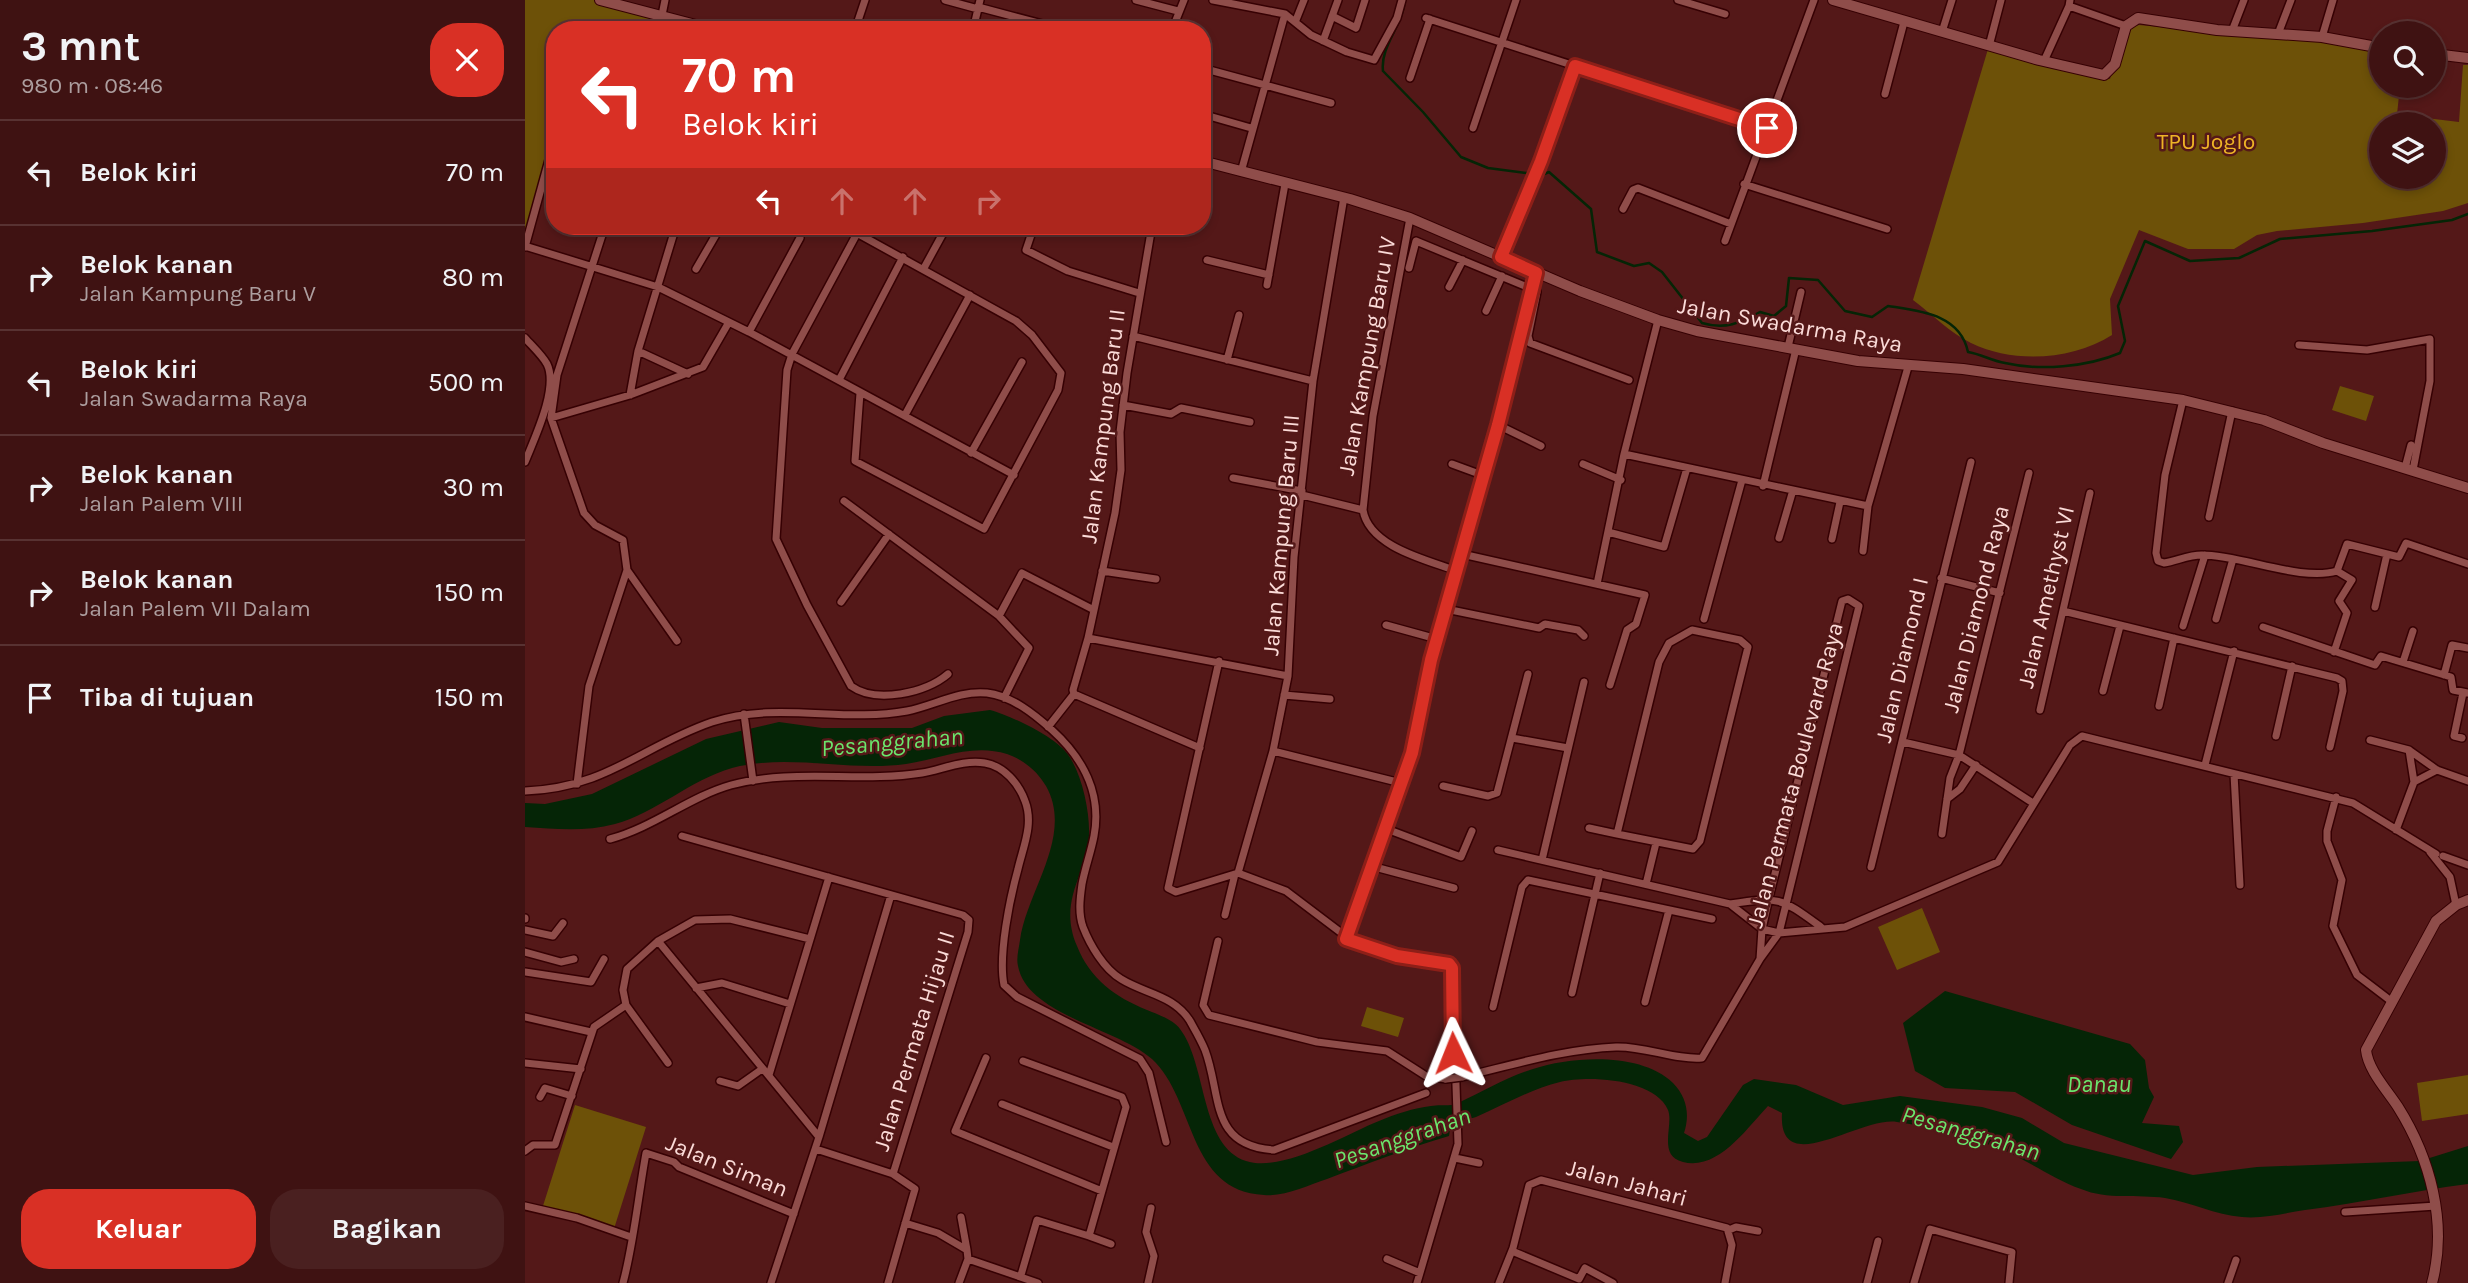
<!DOCTYPE html>
<html lang="id">
<meta charset="utf-8">
<style>
:root{--surface:#3f1212;--page:#4a2020;--text:#f1f3f6;--muted:#ad9e9f;--line:#583232;--accent:#d93025}
body{margin:0;font-family:Karla,sans-serif;background:var(--page);color:var(--text);height:100vh;display:flex;flex-direction:column;font-size:26px;white-space:nowrap}
*{box-sizing:border-box;margin:0}
p{font-size:23px;color:var(--muted)}
.icon{flex:none;width:38px;height:38px;fill:none;stroke:currentColor;stroke-width:2;stroke-linecap:round;stroke-linejoin:round}
.map{position:relative;flex:1;overflow:hidden}
.sheet{display:flex;flex-direction:column;background:var(--surface);width:525px}
.sheet>*{flex:none}
.top-card{position:absolute;left:21px;top:21px;width:665px;height:214px;border-radius:28px;box-shadow:0 4px 10px #0003,0 0 0 2px var(--line);background:#d93025;color:#fff;overflow:hidden}
.fabs{position:absolute;left:1844px;top:21px;display:grid;gap:14px}
.fabs a{display:grid;place-items:center;width:77px;height:77px;border-radius:50%;background:var(--surface);box-shadow:0 4px 10px #0003,0 0 0 2px var(--line);font-size:35px}
.pin{position:absolute;display:grid;place-items:center;width:60px;height:60px;color:#fff;margin:-30px;border:4px solid #fff;border-radius:50%;box-shadow:0 2px 7px #0007}
.me{position:absolute;width:77px;margin:-38px;rotate:358deg;stroke-linejoin:round;filter:drop-shadow(0 0 5px #0008)}
.turn{display:flex;align-items:center;gap:24px;height:147px;padding:0 21px;font-size:32px}
.turn .icon{width:91px;height:91px;stroke-width:2.5}
.turn b{display:block;font-size:49px;line-height:60px}
.lanes{display:flex;align-items:center;height:66px;padding:0 21px;background:#0003;justify-content:center;gap:35px;direction:ltr}
.lanes .off{opacity:.35}
.round{display:grid;place-items:center;flex:none;width:74px;height:74px;border-radius:28px;background:var(--page)}
.headline{display:flex;align-items:center;justify-content:space-between;height:119px;padding:0 21px}
h1{font-size:42px;font-weight:700;line-height:52px}
.action{display:flex;gap:14px;margin-top:auto;padding:14px 21px}
.action a{flex:1;height:80px;border-radius:28px;background:var(--accent);color:#fff;font-size:28px;font-weight:700;line-height:80px;text-align:center}
.action a+a{background:var(--page);color:var(--text)}
ul{padding:0;list-style:none}
li{display:flex;align-items:center;gap:21px;height:105px;padding:0 21px;border-top:2px solid var(--line)}
li div{flex:1}
li b{display:block;font-size:26px}
li em{font-style:normal}
main{display:flex;flex:1;min-height:0}
.map>svg:first-child{display:block}
.green{fill:#6d5108}
.water{fill:#052506}
.lines{fill:none;stroke-linecap:round;stroke-linejoin:round}
.stream{stroke:#052506;stroke-width:2.5}
.street-casing{stroke:#360003;stroke-width:10}
.secondary-casing{stroke:#360003;stroke-width:12}
.street{stroke:#8f4d4a;stroke-width:7}
.secondary{stroke:#8f4d4a;stroke-width:10}
.street-bridge-casing{stroke:#360003;stroke-width:10;stroke-linecap:butt}
.street-bridge{stroke:#8f4d4a;stroke-width:7}
.route-casing{stroke:#8d1f18;stroke-width:18}
.route{stroke:#d93025;stroke-width:12}
.labels{text-anchor:middle;dominant-baseline:central;stroke-width:5;stroke-linejoin:round;paint-order:stroke}
.park-label{font-size:23px;fill:#eeb426;stroke:#541818}
.street-label{font-size:23px;fill:#fbdbd8;stroke:#541818}
.water-label{font-size:24px;font-style:italic;fill:#6be66d;stroke:#541818}
</style>
<main>
<section class="sheet">
<div class="headline"><div><h1>3 mnt</h1><p>980 m · 08:46</p></div><a class="round" style="background:#d93025;color:#fff"><svg class="icon" aria-label="close" viewBox="0 0 24 24"><path d="M6 6l12 12M18 6L6 18"/></svg></a></div>
<ul>
<li><svg class="icon" aria-label="left" viewBox="0 0 24 24"><path d="M17 20v-9H6M10 6l-5 5 5 5"/></svg><div><b>Belok kiri</b></div><em>70 m</em></li>
<li><svg class="icon" aria-label="right" viewBox="0 0 24 24"><path d="M7 20v-9h11M14 6l5 5-5 5"/></svg><div><b>Belok kanan</b><p>Jalan Kampung Baru V</p></div><em>80 m</em></li>
<li><svg class="icon" aria-label="left" viewBox="0 0 24 24"><path d="M17 20v-9H6M10 6l-5 5 5 5"/></svg><div><b>Belok kiri</b><p>Jalan Swadarma Raya</p></div><em>500 m</em></li>
<li><svg class="icon" aria-label="right" viewBox="0 0 24 24"><path d="M7 20v-9h11M14 6l5 5-5 5"/></svg><div><b>Belok kanan</b><p>Jalan Palem VIII</p></div><em>30 m</em></li>
<li><svg class="icon" aria-label="right" viewBox="0 0 24 24"><path d="M7 20v-9h11M14 6l5 5-5 5"/></svg><div><b>Belok kanan</b><p>Jalan Palem VII Dalam</p></div><em>150 m</em></li>
<li><svg class="icon" aria-label="arrive" viewBox="0 0 24 24"><path d="M6 21V4h12l-3 4 3 4H6"/></svg><div><b>Tiba di tujuan</b></div><em>150 m</em></li>
</ul>
<div class="action"><a>Keluar</a><a>Bagikan</a></div>
</section>
<div class="map">
<svg width="1943" height="1283" viewBox="0 0 1943 1283">
<rect width="100%" height="100%" fill="#541818"/>
<path class="green" d="M0,0H73L189,30H30V138L0,242Z
M1614,25L1804,43L1857,53V86H1875L1871,124H1857V177H1909V124H1900L1901,118L1934,122L1938,65H1943V203L1918,211L1838,223L1752,231L1732,235L1709,249H1663L1614,230L1585,299L1587,335C1548,360 1489,364 1446,343C1425,333 1407,314 1388,300L1463,49L1585,79L1599,29Z
M1815,386L1849,396L1841,421L1807,410Z
M1397,908L1415,952L1372,970L1353,927Z
M842,1007L879,1018L873,1037L836,1026Z
M1943,1075V1114L1897,1121L1892,1083Z
M50,1105L121,1127L88,1232L17,1209Z"/>
<path class="water" d="M465,710C486,716 532,737 544,756C557,775 565,812 564,835C563,873 532,900 552,946C565,979 590,997 622,1010C632,1014 649,1020 655,1029C682,1064 675,1146 721,1161C757,1173 819,1135 854,1121C870,1114 889,1108 906,1106C916,1104 924,1107 933,1103C957,1092 982,1077 1008,1069C1048,1056 1116,1052 1148,1083C1162,1097 1165,1115 1159,1133L1173,1141L1182,1137L1218,1085L1229,1079L1271,1085L1318,1105L1375,1096L1457,1107L1497,1118L1539,1143L1668,1175L1732,1167L1895,1161L1943,1146V1184C1888,1191 1835,1203 1780,1210C1760,1213 1738,1219 1717,1217C1690,1215 1666,1202 1640,1198C1613,1194 1582,1200 1556,1189C1528,1179 1503,1160 1475,1149C1444,1136 1405,1127 1372,1122C1335,1116 1253,1181 1257,1113L1243,1106C1222,1128 1193,1171 1158,1162C1132,1156 1149,1125 1143,1110C1130,1079 1064,1075 1035,1082C1006,1089 979,1105 951,1117C942,1120 935,1118 926,1123L924,1136C882,1148 842,1164 802,1179C783,1185 760,1197 739,1195C662,1191 671,1100 627,1059C592,1028 502,1015 493,966C491,958 494,948 495,940C502,890 549,836 521,786C512,771 499,760 482,754C447,743 415,759 381,764C324,772 263,753 207,768C165,780 131,813 90,824C60,832 31,829 0,827V803L20,804L67,794L181,739L254,722L297,728H387L419,716Z
M1420,991L1605,1044L1620,1060L1624,1088L1629,1097L1617,1123L1654,1126L1658,1142L1646,1159L1547,1125L1490,1092L1420,1088L1390,1071L1378,1023Z"/>
<g class="lines">
<path class="stream" d="M880,0C878,25 855,46 858,71L898,112L936,157L963,168L1017,175L1024,172L1066,209L1072,252L1109,266L1124,263L1137,272L1177,323C1200,330 1215,323 1235,312L1249,316L1261,306L1264,278L1293,280L1320,311L1347,317L1363,306C1395,311 1435,314 1443,352C1456,354 1467,361 1480,363C1515,371 1562,367 1595,353L1600,341L1593,306L1620,241L1665,261L1714,258L1755,239L1847,231L1927,220L1943,214"/>
<defs>
<path id="street" d="M420,0L453,9
M611,0L653,11
M688,0L760,14L786,35L822,52L849,60L872,18L877,0
M1153,0L1200,14
M1545,0L1544,6L1601,26
M453,7L540,30
M137,15L140,0
M807,16L831,28L840,0
M901,18L1242,128
M771,20L779,0
M330,30L340,0
M448,30L455,0
M647,30L659,0
M1707,31L1719,0
M1417,32L1427,0
M1753,34L1766,0
M1797,37L1808,0
M798,41L813,0
M1464,46L1476,0
M1519,61L1544,6
M677,68L806,103
M885,78L905,19
M1360,94L1379,22
M677,114L726,128
M948,128L991,0
M716,172L760,14
M1219,184L1362,229
M1098,209L1108,190L1113,188L1206,224
M885,218L848,416L838,510C844,547 902,560 932,571
M80,226L32,375L26,418L59,513L70,525L98,540L102,570L152,641
M319,226L491,321L507,335L536,373L533,390L459,529L330,461L335,393
M336,226L267,354L262,370L251,539L282,605L326,686C351,704 401,693 423,674
M509,226L501,250L543,271L614,293
M627,226L602,373L595,432L596,470L590,513L563,638L548,690L549,694L675,748
M1200,241L1289,0
M0,246L133,287L224,332L489,475
M0,247L30,138
M976,257L1016,160L1050,67
M682,260L744,275
M399,268L422,226
M884,268L891,241L1007,289L1012,292L1003,336L1005,343L1104,380
M171,269L196,226
M742,285L760,184
M924,287L938,260
M961,311L977,276
M224,332L275,238
M608,336L788,381
M0,338C7,346 17,355 22,364C34,388 9,439 0,462
M1774,345L1842,350L1905,339V381L1888,470
M1263,347L1276,292
M113,351L163,374
M702,360L714,315
M314,380L378,257
M105,395L113,351L151,226
M1658,400L1640,475L1631,553L1633,561L1639,563C1652,561 1663,555 1677,555C1717,555 1776,582 1812,571
M598,405L646,414L656,408L725,422
M380,415L445,295
M26,418L105,395L178,367L204,322
M973,425L1016,446
M446,453L497,362
M1099,454L1343,506
M927,464L957,475
M1058,464L1096,480
M1880,468L1886,445
M708,478L777,491
M1238,486L1271,349
M777,495L838,510
M319,501L474,616L497,573L569,610
M1684,517L1707,411
M1083,532L1139,547L1162,468
M1254,538L1268,490
M1307,539L1315,502
M1338,551L1343,506L1383,367
M937,554L1120,595L1111,624L1102,630L1085,685
M577,571L631,579
M1416,578L1475,593
M1072,584L1099,454L1133,320
M1323,599L1334,606L1254,933L1235,959L1237,929L1244,898L1317,601Z
M316,602L364,534
M1850,607L1862,554
M921,609L1014,628L1020,624L1053,630L1059,636
M1538,611L1812,678L1817,681L1818,691L1805,747
M474,616L504,648L479,698
M1179,619L1217,480
M1691,619L1708,559
M861,625L912,639
M1658,626L1680,555
M1738,627L1850,665L1856,656L1926,677L1928,690L1943,693
M1167,630L1215,640L1223,647L1175,841L1168,849L1092,834L1134,662L1144,643Z
M563,638L763,676
M1809,652L1822,613L1814,601L1827,580L1812,571L1822,544L1874,557L1881,543L1943,564
M694,661L643,888L651,892L713,873
M1878,662L1888,631
M1919,675L1927,645L1943,648
M1578,691L1595,626
M759,695L805,699
M1634,706L1649,638
M1515,710L1565,493
M219,714L228,781
M523,727L549,694
M1751,736L1767,666
M987,738L1043,748
M1937,738L1929,736L1938,693
M1845,740L1884,750L1912,770L1943,781
M1378,742L1434,755L1508,803
M748,751L876,783
M1680,765L1709,651
M1709,774L1715,885
M1889,782L1912,770
M52,784L64,686L102,570
M918,786L963,796L972,793L1003,674
M0,791C82,788 117,746 187,722C251,701 318,723 382,711C408,706 435,690 462,693C487,696 509,714 527,730C558,758 577,794 569,836C566,852 560,868 557,884C555,898 553,913 558,927C565,945 579,969 596,979C620,994 649,995 665,1021C670,1030 676,1040 680,1050C697,1095 684,1146 749,1150L901,1093
M1811,797L1802,831V841L1817,880L1808,926L1832,975L1866,1001
M1422,799L1435,789L1451,765
M859,828L936,857L947,831
M1064,828L1092,834
M1871,830L1889,782L1884,750
M1417,834L1425,778L1434,755L1504,473
M157,836L438,915L444,920L443,932L368,1174L291,1149
M85,839C129,827 164,797 206,785C268,768 334,783 397,773C416,770 439,759 460,763C479,766 494,784 500,801C509,824 498,847 493,869C485,898 473,955 479,985L492,997L615,1059L624,1073L641,1142
M973,850L1205,904L1237,929L1254,933L1320,927L1473,862L1545,745L1557,736L1828,803L1911,854
M1905,852L1925,877L1931,905
M1918,856L1943,865
M1017,860L1059,682
M846,866L929,888
M1346,867L1446,462
M713,873L748,751L763,676L769,557L788,381L819,197
M713,873L761,891L831,944L927,967L933,1144L892,1283
M1121,884L1131,843
M1205,904C1255,896 1256,898 1296,927
M700,915L710,874
M0,919V918
M0,930L28,936L38,923
M821,939L887,753L906,660L973,425L1011,273
M133,941L294,1137L246,1283
M693,941L678,1005L684,1015L792,1042L862,1051L901,1076L921,1079
M0,952L36,962L49,959
M0,972L66,982L79,959
M171,988L197,983L265,1004
M1047,993L1075,873
M1120,1002L1144,910
M968,1007L997,887L1003,880L1187,919
M0,1017L66,1032
M461,1058L430,1131L577,1191
M0,1063L56,1069
M143,1063L101,1005L98,990L102,969L133,941L170,920L205,919L285,939
M244,1075L304,877
M937,1077C988,1065 1039,1049 1091,1047C1120,1046 1149,1060 1177,1058L1235,959
M195,1081L213,1086L237,1069
M15,1097L20,1088L47,1096
M477,1104L588,1147
M294,1137L366,895
M0,1151L8,1145H30L69,1027L101,1005
M930,1158L954,1163
M0,1206L52,1218L106,1237
M1820,1212L1911,1206
M436,1217L442,1250
M380,1223L413,1233L442,1250L443,1259L513,1283
M1204,1230L1211,1227L1233,1231
M564,1236L586,1244
M987,1251L1054,1279L1060,1268L1088,1283
M862,1259L895,1273
M496,1275L512,1220L564,1236L601,1107L597,1097L498,1061
M98,1283C109,1242 113,1197 121,1153L149,1162L154,1167L269,1214
M363,1283L390,1189L368,1174
M434,1283L443,1259
M623,1283L629,1256L621,1232L626,1208
M974,1283L988,1248L1004,1185L1016,1180L1202,1228L1207,1245L1200,1283
M1342,1283L1353,1241
M1389,1283L1405,1229L1487,1252L1484,1283
M1703,1283L1711,1260"/>
<path id="secondary" d="M75,0L190,30
M1308,0L1514,60L1579,75L1590,64L1601,26L1613,18L1692,30L1797,37L1857,48
M1909,54L1943,58
M677,161L825,199L885,218L1055,291L1133,320L1172,331L1333,361L1438,369L1658,400L1739,420L1798,443L1943,488
M1907,1283C1923,1223 1905,1158 1873,1107C1862,1090 1843,1070 1841,1050L1911,921L1931,905L1943,900"/>
</defs>
<use href="#street" class="street-casing"/>
<use href="#secondary" class="secondary-casing"/>
<use href="#street" class="street"/>
<use href="#secondary" class="secondary"/>
<defs>
<path id="street-bridge" d="M921,1079L937,1077"/>
</defs>
<use href="#street-bridge" class="street-bridge-casing"/>
<use href="#street-bridge" class="street-bridge"/>
</g>
<g class="lines">
<defs>
<path id="route" d="M928,1053L927,968L924,964L872,956L821,939L887,753L906,660L973,425L1011,273L976,257L1016,161L1050,66L1242,128"/>
</defs>
<use href="#route" class="route-casing"/>
<use href="#route" class="route"/>
</g>
<g class="labels">
<g class="park-label">
<text x="1681" y="141">TPU Joglo</text>
</g>
<g class="street-label">
<text transform="translate(1265 325) rotate(10)">Jalan Swadarma Raya</text>
<text transform="translate(842 356) rotate(-80)">Jalan Kampung Baru IV</text>
<text transform="translate(578 426) rotate(-83)">Jalan Kampung Baru II</text>
<text transform="translate(756 535) rotate(-85)">Jalan Kampung Baru III</text>
<text transform="translate(1521 597) rotate(-77)">Jalan Amethyst VI</text>
<text transform="translate(1451 609) rotate(-76)">Jalan Diamond Raya</text>
<text transform="translate(1377 660) rotate(-77)">Jalan Diamond I</text>
<text transform="translate(1270 775) rotate(-75)">Jalan Permata Boulevard Raya</text>
<text transform="translate(389 1041) rotate(-73)">Jalan Permata Hijau II</text>
<text transform="translate(202 1166) rotate(22)">Jalan Siman</text>
<text transform="translate(1102 1183) rotate(15)">Jalan Jahari</text>
</g>
<g class="water-label">
<text transform="translate(367 742) rotate(-5)">Pesanggrahan</text>
<text x="1574" y="1084">Danau</text>
<text transform="translate(1446 1133) rotate(16)">Pesanggrahan</text>
<text transform="translate(877 1138) rotate(-19)">Pesanggrahan</text>
</g>
</g>
</svg>
<div class="fabs">
<a><svg class="icon" aria-label="search" viewBox="0 0 24 24"><circle cx="10" cy="10" r="6"/><path d="M15 15l6 6"/></svg></a>
<a><svg class="icon" aria-label="layers" viewBox="0 0 24 24"><path d="M12 4l9 5-9 5-9-5zM3 14l9 5 9-5"/></svg></a>
</div>
<div class="pin" style="left:1242px;top:128px;background:#d93025"><svg class="icon" aria-label="arrive" viewBox="0 0 24 24"><path d="M6 21V4h12l-3 4 3 4H6"/></svg></div>
<svg class="me" style="left:928px;top:1053px" viewBox="-20 -20 40 40"><path d="M0-17L14 15 0 8-14 15z" fill="#d93025" stroke="#fff" stroke-width="4"/></svg>
<div class="top-card">
<div class="turn"><svg class="icon" aria-label="left" viewBox="0 0 24 24"><path d="M17 20v-9H6M10 6l-5 5 5 5"/></svg><div><b>70 m</b>Belok kiri</div></div>
<div class="lanes"><svg class="icon" aria-label="left" viewBox="0 0 24 24"><path d="M17 20v-9H6M10 6l-5 5 5 5"/></svg><svg class="icon off" aria-label="ahead" viewBox="0 0 24 24"><path d="M12 20V5M6 11l6-6 6 6"/></svg><svg class="icon off" aria-label="ahead" viewBox="0 0 24 24"><path d="M12 20V5M6 11l6-6 6 6"/></svg><svg class="icon off" aria-label="right" viewBox="0 0 24 24"><path d="M7 20v-9h11M14 6l5 5-5 5"/></svg></div>
</div>
</div>
</main>
